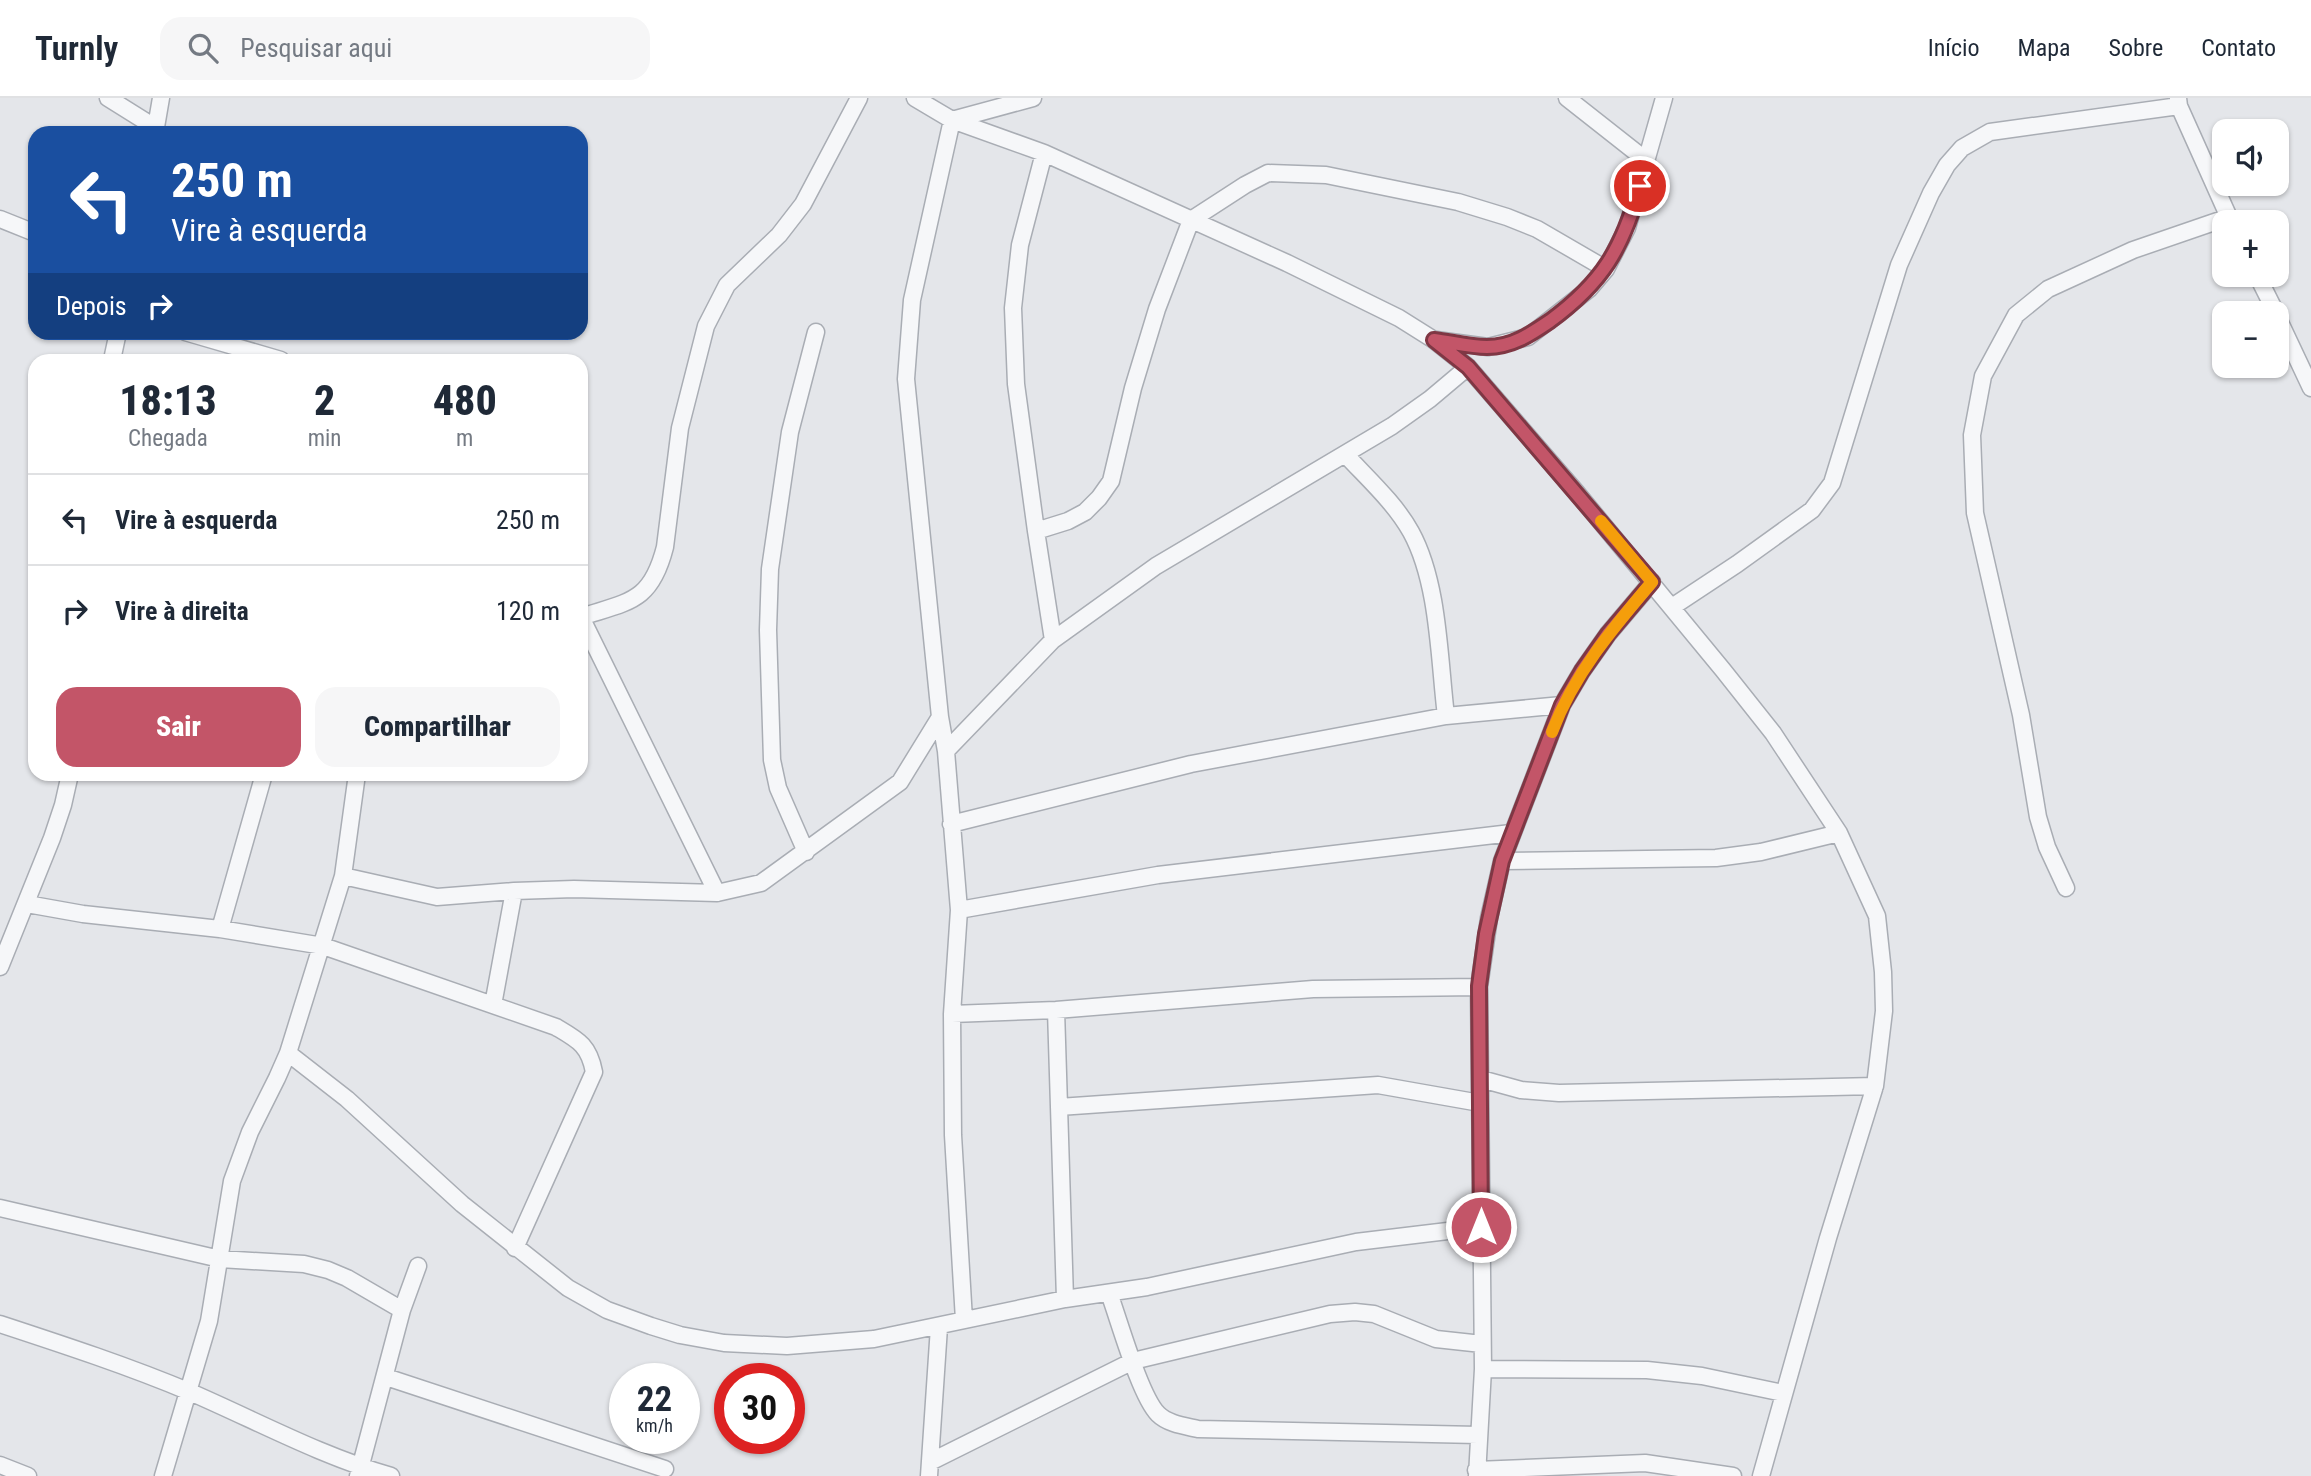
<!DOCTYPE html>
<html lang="pt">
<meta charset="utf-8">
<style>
:root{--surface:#fff;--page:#f6f6f7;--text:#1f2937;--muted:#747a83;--line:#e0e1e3;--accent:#c35568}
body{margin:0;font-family:"Roboto Condensed",sans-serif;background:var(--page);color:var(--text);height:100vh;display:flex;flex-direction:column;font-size:26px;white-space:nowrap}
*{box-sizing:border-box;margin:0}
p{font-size:23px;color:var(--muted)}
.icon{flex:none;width:38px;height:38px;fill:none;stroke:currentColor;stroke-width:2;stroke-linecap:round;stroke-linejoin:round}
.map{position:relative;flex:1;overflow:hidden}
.panel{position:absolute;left:28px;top:256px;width:560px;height:427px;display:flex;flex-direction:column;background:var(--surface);border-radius:21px;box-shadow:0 2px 5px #0004}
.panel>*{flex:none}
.top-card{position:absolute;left:28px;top:28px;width:560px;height:214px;border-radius:21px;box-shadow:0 2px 5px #0004;background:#1a4fa0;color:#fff;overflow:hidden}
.tools{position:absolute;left:2212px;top:21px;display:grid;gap:14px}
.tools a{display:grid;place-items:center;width:77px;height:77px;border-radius:14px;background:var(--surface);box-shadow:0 2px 5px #0004;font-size:35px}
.speed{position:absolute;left:609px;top:1265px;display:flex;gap:14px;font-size:35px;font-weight:700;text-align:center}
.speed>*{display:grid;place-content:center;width:91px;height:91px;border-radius:50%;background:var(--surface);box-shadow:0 2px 5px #0004;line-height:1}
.speed small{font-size:18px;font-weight:400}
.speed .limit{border:10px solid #d22;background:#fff;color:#111}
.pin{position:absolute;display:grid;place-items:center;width:60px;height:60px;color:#fff;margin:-30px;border:4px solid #fff;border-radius:50%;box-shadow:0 2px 7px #0007}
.me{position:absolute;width:77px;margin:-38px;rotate:0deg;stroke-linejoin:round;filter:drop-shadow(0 0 5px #0008)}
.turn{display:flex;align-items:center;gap:24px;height:147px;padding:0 28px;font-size:32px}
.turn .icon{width:91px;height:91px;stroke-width:2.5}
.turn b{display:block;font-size:49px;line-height:60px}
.then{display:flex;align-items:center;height:66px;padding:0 28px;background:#0003;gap:14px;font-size:26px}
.eta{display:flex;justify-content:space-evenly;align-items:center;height:119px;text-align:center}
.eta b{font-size:42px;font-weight:800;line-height:49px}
.action{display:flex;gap:14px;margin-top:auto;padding:14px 28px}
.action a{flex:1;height:80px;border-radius:21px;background:var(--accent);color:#fff;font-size:28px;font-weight:800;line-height:80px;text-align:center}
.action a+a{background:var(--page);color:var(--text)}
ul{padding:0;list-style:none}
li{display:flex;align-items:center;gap:21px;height:91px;padding:0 28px;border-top:2px solid var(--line)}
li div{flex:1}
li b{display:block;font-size:26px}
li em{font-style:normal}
header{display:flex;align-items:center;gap:42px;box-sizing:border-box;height:98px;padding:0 35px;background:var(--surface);border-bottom:2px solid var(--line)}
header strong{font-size:33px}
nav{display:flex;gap:38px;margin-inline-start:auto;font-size:24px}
.search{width:490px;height:63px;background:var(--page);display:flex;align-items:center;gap:18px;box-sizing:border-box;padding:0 24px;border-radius:21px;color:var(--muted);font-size:26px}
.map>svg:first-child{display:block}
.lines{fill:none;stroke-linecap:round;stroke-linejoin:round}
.street-casing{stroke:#a9adb4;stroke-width:19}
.street{stroke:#f6f7f9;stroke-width:16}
.route-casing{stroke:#7f3744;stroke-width:18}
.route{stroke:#c35568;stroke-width:12}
.slow{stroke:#f59e0b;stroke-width:12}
</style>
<header>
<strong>Turnly</strong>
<div class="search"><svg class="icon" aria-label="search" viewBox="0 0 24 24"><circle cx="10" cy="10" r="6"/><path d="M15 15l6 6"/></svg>Pesquisar aqui</div>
<nav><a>Início</a><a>Mapa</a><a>Sobre</a><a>Contato</a></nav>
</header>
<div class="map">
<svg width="2311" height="1378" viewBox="0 0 2311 1378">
<rect width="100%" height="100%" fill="#e4e6ea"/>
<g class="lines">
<defs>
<path id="street" d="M108,0L156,30
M915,0L952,22L1044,55L1287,165L1399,220L1434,242L1468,269L1577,395L1723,572L1773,635L1839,735L1877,818L1883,874L1884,913L1875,988L1828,1140L1761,1378
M1567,0L1647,63
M2178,0L2179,8L2231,124
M952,22L912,202L906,281L940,619L946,653L959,812L952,916L953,1037L964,1222
M952,22L1033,0
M155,35L161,0
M1044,55L1020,147L1013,210L1016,286L1036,433L1053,542
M0,121L35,135
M2257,177L2276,215
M2277,218L2311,290
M185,234L281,262
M1436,242L1488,249L1528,239L1589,191L1606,171L1627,130L1664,0
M112,262L118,234
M1345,356C1367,380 1395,405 1411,434C1439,485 1439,561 1446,618
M1036,433L1068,423L1085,414L1099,400L1111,383L1133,290L1157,211L1191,122L1245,87L1268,75L1326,77L1458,104L1507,119L1537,131L1606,171
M1672,509L1737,466L1812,412L1832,385L1899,167L1931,95L1947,67L1962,50L1990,34L2179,8
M581,519C630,503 651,504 665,449L680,330L706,228L727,187L779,137L803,106L859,0
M581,519L717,795
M946,653L1053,542L1156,468L1392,328L1430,301L1468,269
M951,726L1191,666L1446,618L1562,607
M806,754L778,690L772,662L768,532L770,471L790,334L816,234
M1502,763L1716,760L1761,754L1839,735
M343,778L437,799L514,793L574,791L717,795L761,785L900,684L940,619
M2066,790L2047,749L2038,719L2021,617L1975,415L1972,337L1983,278L2016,217L2048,191L2133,152L2229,119
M27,806L83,816L220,831L323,848L556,929C578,942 589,947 594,974L515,1150
M959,812L1158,777L1511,735
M220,831L264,676
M0,869L52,740L63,707L70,676
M493,907L514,793
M1056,912L1065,1201
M952,916L1056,912L1313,891L1479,889
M288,955L347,1001L462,1106L568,1190L607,1212L651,1228L680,1237L724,1245L787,1248L874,1241L1065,1201L1147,1189L1356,1144L1481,1129
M1481,981L1521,992L1559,995L1875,988
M1059,1009L1378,987L1480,1005
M0,1110L220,1161L304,1166L328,1172L347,1180L402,1212
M1109,1195C1119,1222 1140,1298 1158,1316C1168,1326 1185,1328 1198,1331L1478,1337
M0,1226C64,1247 128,1268 190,1294C257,1323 321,1358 391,1378
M1483,1271L1647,1272L1702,1278L1783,1295
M386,1279L665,1371
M930,1364L1133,1263L1330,1216L1355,1214L1374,1216L1436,1241L1482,1246
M0,1367L28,1378
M1476,1372L1645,1365L1733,1378
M163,1378L209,1223L232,1083L250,1034L277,980L288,955L343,778L357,676
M358,1378L402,1212L418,1168
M929,1378L939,1229
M1477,1378L1483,1271L1479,889L1489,820L1502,763L1562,607L1582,573L1608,536L1652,484"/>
</defs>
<use href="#street" class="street-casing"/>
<use href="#street" class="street"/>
</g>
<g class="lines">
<defs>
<path id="route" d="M1481,1129L1479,888L1486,836L1502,763L1562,607L1582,573L1608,536L1652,484L1468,269L1434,242C1451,244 1470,249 1487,249C1512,249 1531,236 1550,223C1603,184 1622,151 1640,88"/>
</defs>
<use href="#route" class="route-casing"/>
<use href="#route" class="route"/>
<path class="slow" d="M1552,634C1574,576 1612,531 1652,484L1601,423"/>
</g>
</svg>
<div class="tools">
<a><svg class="icon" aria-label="sound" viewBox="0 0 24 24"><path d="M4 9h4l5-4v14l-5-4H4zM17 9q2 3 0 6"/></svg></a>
<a>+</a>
<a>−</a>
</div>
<div class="speed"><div>22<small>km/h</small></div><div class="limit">30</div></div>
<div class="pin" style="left:1640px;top:88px;background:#d93025"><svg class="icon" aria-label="arrive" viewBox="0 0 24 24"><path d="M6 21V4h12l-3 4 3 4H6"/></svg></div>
<svg class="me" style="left:1481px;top:1129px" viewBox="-20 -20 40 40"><circle r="17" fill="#c35568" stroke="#fff" stroke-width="3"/><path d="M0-11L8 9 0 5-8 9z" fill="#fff"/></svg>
<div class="top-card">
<div class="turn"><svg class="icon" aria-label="left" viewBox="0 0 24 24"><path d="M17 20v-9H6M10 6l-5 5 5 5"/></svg><div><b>250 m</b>Vire à esquerda</div></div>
<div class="then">Depois<svg class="icon" aria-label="right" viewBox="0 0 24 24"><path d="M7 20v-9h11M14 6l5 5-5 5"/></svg></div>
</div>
<section class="panel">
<div class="eta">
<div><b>18:13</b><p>Chegada</p></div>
<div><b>2</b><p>min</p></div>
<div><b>480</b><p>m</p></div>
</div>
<ul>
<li><svg class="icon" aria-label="left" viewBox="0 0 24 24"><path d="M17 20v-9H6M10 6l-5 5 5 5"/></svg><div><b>Vire à esquerda</b></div><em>250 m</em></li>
<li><svg class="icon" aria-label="right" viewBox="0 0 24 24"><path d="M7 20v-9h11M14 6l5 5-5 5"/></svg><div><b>Vire à direita</b></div><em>120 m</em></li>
</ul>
<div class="action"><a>Sair</a><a>Compartilhar</a></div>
</section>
</div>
